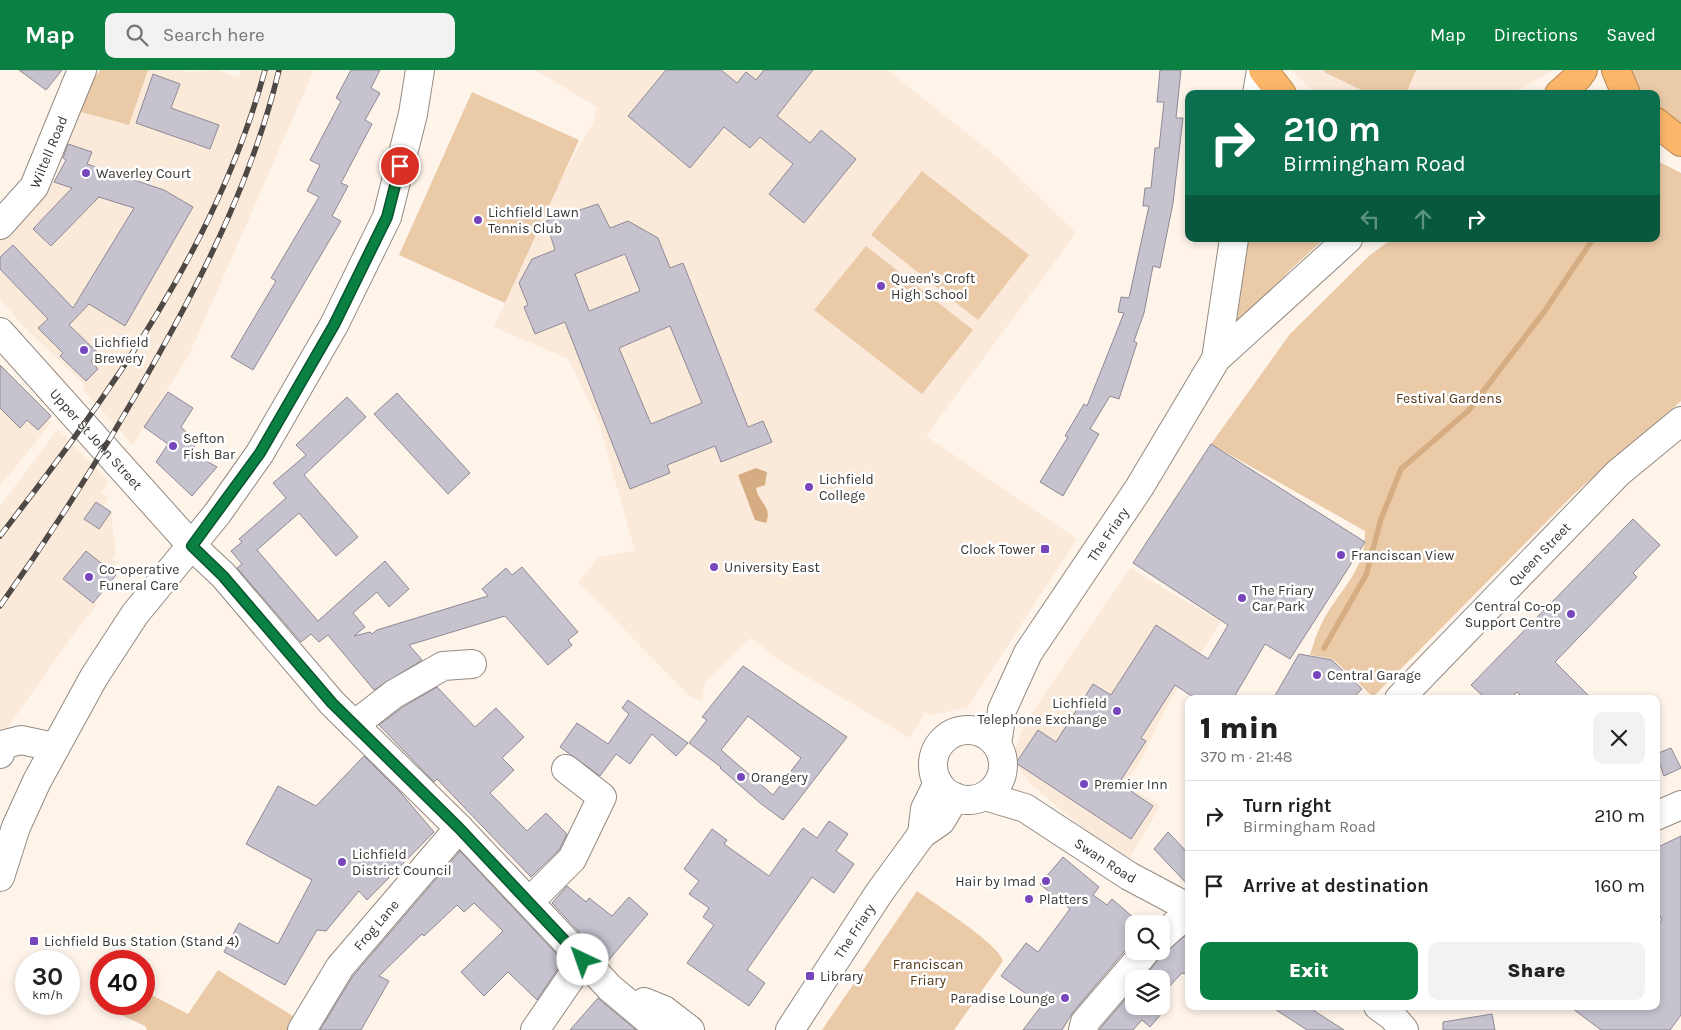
<!DOCTYPE html>
<meta charset="utf-8">
<style>
:root{--surface:#fff;--page:#f2f2f2;--text:#222;--muted:#767676;--line:#e0e0e0;--accent:#0b8043}
body{margin:0;font-family:Karla,sans-serif;background:var(--page);color:var(--text);height:100vh;display:flex;flex-direction:column;font-size:19px;white-space:nowrap}
*{box-sizing:border-box;margin:0}
p{font-size:16px;color:var(--muted)}
.icon{flex:none;width:28px;height:28px;fill:none;stroke:currentColor;stroke-width:2;stroke-linecap:round;stroke-linejoin:round}
.map{position:relative;flex:1;overflow:hidden}
.panel{position:absolute;left:1185px;top:625px;width:475px;height:315px;display:flex;flex-direction:column;background:var(--surface);border-radius:10px;box-shadow:0 2px 8px #0003}
.panel>*{flex:none}
.hud{position:absolute;left:1185px;top:20px;width:475px;height:152px;border-radius:10px;box-shadow:0 2px 8px #0003;background:#0b6e4f;color:#fff;overflow:hidden}
.fabs{position:absolute;left:1125px;top:845px;display:grid;gap:10px}
.fabs a{display:grid;place-items:center;width:45px;height:45px;border-radius:10px;background:var(--surface);box-shadow:0 2px 8px #0003;font-size:25px}
.speed{position:absolute;left:15px;top:880px;display:flex;gap:10px;font-size:25px;font-weight:700;text-align:center}
.speed>*{display:grid;place-content:center;width:65px;height:65px;border-radius:50%;background:var(--surface);box-shadow:0 2px 8px #0003;line-height:1}
.speed small{font-size:12px;font-weight:400}
.speed .limit{border:8px solid #d22;background:#fff;color:#111}
.pin{position:absolute;display:grid;place-items:center;width:42px;height:42px;color:#fff;margin:-21px;border:2px solid #fff;border-radius:50%;box-shadow:0 1px 5px #0007}
.me{position:absolute;width:55px;margin:-28px;rotate:318deg;stroke-linejoin:round;filter:drop-shadow(0 0 4px #0008)}
.turn{display:flex;align-items:center;gap:18px;height:105px;padding:0 15px;font-size:22px}
.turn .icon{width:65px;height:65px;stroke-width:2.5}
.turn b{display:block;font-size:35px;line-height:42px}
.lanes{display:flex;align-items:center;height:48px;padding:0 15px;background:#0003;justify-content:center;gap:25px;direction:ltr}
.lanes .off{opacity:.35}
.round{display:grid;place-items:center;flex:none;width:52px;height:52px;border-radius:10px;background:var(--page)}
.overview{display:flex;align-items:center;justify-content:space-between;height:85px;padding:0 15px}
h1{font-size:30px;font-weight:800;line-height:38px}
.primary-button{display:flex;gap:10px;margin-top:auto;padding:10px 15px}
.primary-button a{flex:1;height:58px;border-radius:10px;background:var(--accent);color:#fff;font-size:20px;font-weight:800;line-height:58px;text-align:center}
.primary-button a+a{background:var(--page);color:var(--text)}
ul{padding:0;list-style:none}
li{display:flex;align-items:center;gap:15px;height:70px;padding:0 15px;border-top:1px solid var(--line)}
li div{flex:1}
li b{display:block;font-size:19px}
li em{font-style:normal}
header{display:flex;align-items:center;gap:30px;box-sizing:border-box;height:70px;padding:0 25px;background:var(--accent);color:#fff}
header strong{font-size:24px}
nav{display:flex;gap:28px;margin-inline-start:auto;font-size:18px}
.search{width:350px;height:45px;background:var(--page);display:flex;align-items:center;gap:12px;box-sizing:border-box;padding:0 18px;border-radius:10px;color:var(--muted);font-size:19px}
.map>svg:first-child{display:block}
.built{fill:#fbeada}
.green{fill:#ebcaa8}
.water{fill:#d6ad82}
.lines{fill:none;stroke-linecap:round;stroke-linejoin:round}
.stream{stroke:#d6ad82;stroke-width:5.5}
.building{fill:#c6c3cf;stroke:#8d8995;fill-rule:evenodd}
.minor-casing{stroke:#938a81;stroke-width:30}
.highway-casing{stroke:#b78955;stroke-width:30}
.minor{stroke:#fff;stroke-width:28}
.highway{stroke:#fbb669;stroke-width:28}
.rail-casing{stroke:#4e4944;stroke-width:5.5}
.rail{stroke:#fff;stroke-width:4;stroke-dasharray:11;stroke-linecap:butt}
.route-casing{stroke:#07532c;stroke-width:12}
.route{stroke:#0b8043;stroke-width:9}
.poi-dot{fill:#7746bd;stroke:#fff;stroke-width:2}
.labels{text-anchor:middle;dominant-baseline:central;stroke-width:5;stroke-linejoin:round;paint-order:stroke}
.street-label{font-size:14px;fill:#393531;stroke:#fff}
.poi-label{font-size:14px;fill:#393531;stroke:#fff;text-anchor:start}
.park-label{font-size:14px;fill:#523514;stroke:#fff}
</style>
<header>
<strong>Map</strong>
<div class="search"><svg class="icon" aria-label="search" viewBox="0 0 24 24"><circle cx="10" cy="10" r="6"/><path d="M15 15l6 6"/></svg>Search here</div>
<nav><a>Map</a><a>Directions</a><a>Saved</a></nav>
</header>
<div class="map">
<svg width="1681" height="960" viewBox="0 0 1681 960">
<rect width="100%" height="100%" fill="#fff4ea"/>
<path class="built" d="M100,0H180L186,2L218,0L239,8L242,0H314L189,285L133,375L82,319L85,315L29,262L0,230V170L51,111L54,112L66,90L59,86L86,20Z
M535,0H888L1002,91L1076,163L926,366L1077,469L967,638L931,645L925,643L910,668L780,591L751,568L705,612L702,630L690,627L578,512L599,487L635,481L598,350L568,289L494,257L558,116L580,73L593,55L597,37Z
M1292,0H1554L1511,24H1315Z
M0,296L51,353L0,416Z
M58,359L109,412L101,423L109,428L103,436L111,442L116,483L112,488L117,493L111,500L116,504L94,531L98,534L78,558L0,668V436Z
M1130,498L1221,552L1170,630L1141,690L1125,714L1160,736L1129,789L1082,758L1032,715L1019,699L1013,683L1027,650Z"/>
<path class="green" d="M100,0H148L129,55L78,41L93,10Z
M1325,0H1416L1406,24H1370L1324,2Z
M1628,0H1681V60L1656,45V24H1638Z
M472,22L579,70L505,233L399,185Z
M1656,90L1681,103V331L1575,423L1373,627L1333,589L1310,585C1313,575 1316,565 1321,555C1337,521 1366,503 1365,461L1211,374L1290,264L1370,185L1392,169H1656Z
M922,101L1029,185L978,250L871,165Z
M1243,169H1324L1289,201L1237,263L1226,258Z
M866,176L973,260L922,324L814,240Z
M917,821C934,833 999,874 1003,891L954,960H822Z
M218,900L306,954L302,960H147L145,956L121,945L118,934H144V921L188,944Z"/>
<path class="water" d="M756,398L767,402L765,415L756,418C758,432 773,437 766,453L755,450L738,405Z"/>
<g class="lines">
<path class="stream" d="M1324,578L1366,505L1381,449L1401,399L1468,341L1544,242L1593,169"/>
</g>
<path class="building" d="M19,0H62L46,20Z
M351,0H380L371,18L380,23L365,50L372,54L341,113L348,116L332,146L341,151L253,300L231,287L276,211L271,208L319,127L307,121L320,95L310,90L341,31L336,28Z
M666,0H721L737,13L746,2L756,10L764,0H813L777,46L810,73L821,60L856,89L804,153L769,124L793,94L760,67L750,78L724,57L690,98L628,46Z
M1160,0H1181L1176,48H1183L1173,133L1160,198L1153,196L1144,243L1134,271L1137,273L1119,329L1110,326L1090,359L1099,364L1063,426L1040,412L1068,367L1065,366L1084,334L1087,336L1124,243L1118,242L1121,227L1129,228L1149,136H1143L1145,118H1151L1155,78H1159L1164,32H1157Z
M153,4L180,14L171,38L219,55L210,79L136,53Z
M68,74L92,82L87,94L164,120L193,137L125,256L89,234L69,255L98,283L91,291L98,299L86,311L60,286L63,283L38,258L48,249L0,199V187L13,175L73,238L134,138L99,127L51,176L33,159L72,118L54,112L66,90L63,88Z
M598,134L610,158L628,151L658,168L670,198L683,193L748,357L763,351L772,372L721,392L715,376L667,395L670,403L630,419L565,252L535,264L524,237L528,235L519,213L532,189L555,180L546,151ZM625,184L640,221L589,241L575,204ZM670,256L702,333L651,354L619,278Z
M0,295L51,346L38,360L27,350L20,358L0,338Z
M168,322L193,338L181,357L197,372L191,382L217,397L192,426L156,392L168,374L144,357Z
M397,323L470,403L448,424L374,344Z
M347,327L366,347L304,405L358,467L336,486L299,443L257,480L318,551L385,491L409,519L389,537L377,522L353,543L365,557L354,566L370,562L372,564L377,560L488,526L482,519L506,498L512,505L522,497L578,562L568,570L572,575L548,595L505,546L409,575L422,590L374,620L328,565L319,572L311,564L301,572L237,498L242,494L231,481L242,472L239,469L286,428L273,413L306,385L296,375Z
M1211,374L1365,472L1290,589L1265,574L1233,629H1196L1175,615L1141,668L1146,671L1119,713L1153,736L1131,769L1016,693L1038,660L1056,672L1093,614L1111,625L1156,555L1208,589L1228,555L1133,493Z
M96,432L111,442L99,459L84,449Z
M1633,449L1660,475L1633,503L1637,507L1555,592L1592,629H1524L1517,622L1510,629H1486L1471,615Z
M86,481L116,505L93,533L63,509Z
M1299,584L1332,590L1362,619L1352,629H1273Z
M743,596L847,667L783,750L760,733L720,698L721,697L689,673L707,650L702,647ZM748,646L801,688L773,725L721,680Z
M437,617L475,657L496,638L524,667L502,688L514,700L490,723L527,761L546,743L567,764L559,780L531,807L437,709L434,712L379,655L403,637Z
M628,630L688,673L676,686L652,664L630,694L616,684L600,706L560,677L577,653L608,674L629,644L622,638Z
M1671,678L1681,698L1664,706L1656,684Z
M364,686L400,722L434,762L367,830L359,821L326,861L317,860L285,915L224,882L239,853L278,874L312,810L246,774L278,716L316,736Z
M829,751L848,764L836,781L854,794L834,823L812,807L747,900L765,913L749,936L687,893L714,855L703,847L709,838L689,824L699,811L684,799L712,759L727,770L724,774L769,806L803,758L817,768Z
M1168,762L1189,784V816L1154,779Z
M1681,766V945L1670,960H1601L1569,936H1656V858L1662,850L1656,838V778Z
M460,781L563,891L537,930L508,902L484,926L461,902L503,861L474,833L464,842L457,835L424,866L422,864L379,906L389,911L361,960H320L353,906Z
M1063,787L1099,817L1093,825L1107,835L1112,829L1134,848V870L1073,942L1062,960H1023L1042,935L1001,906L1026,873L1038,882L1070,839L1040,814Z
M567,816L586,832L589,828L612,846L629,827L648,844L607,892L552,833Z
M1189,863V905L1182,903L1161,925V909H1143L1164,882Z
M1134,919V936H1168L1150,957L1142,950L1133,960H1099Z
M598,928L600,930L636,960H570Z
M1270,936H1307L1344,960H1307Z
M1492,944L1495,960H1443V952Z"/>
<g class="lines">
<defs>
<g id="minor">
<path d="M1257,24L1261,0"/>
<path id="s1" d="M0,155L34,117L82,0"/>
<path id="s2" d="M0,262L192,476L223,505L332,633L459,758L610,918L660,960"/>
<path d="M1216,289L1234,169"/>
<path id="s3" d="M1399,629L1618,403L1681,351"/>
<path d="M354,655L394,624L443,596L472,594"/>
<circle cx="968" cy="695" r="35"/>
<path id="s4" d="M997,675L1002,640L1028,583L1139,418L1216,289L1348,169"/>
<path d="M0,684L2,675L21,670L54,677"/>
<path id="s5" d="M985,726L1025,738L1129,806L1189,838"/>
<path d="M1656,746L1681,735"/>
<path d="M922,764L925,739L938,713"/>
<path d="M0,807L16,757L37,711L94,607L135,544L217,444L260,383L334,255L387,147L413,44L420,0"/>
<path d="M530,831L572,789L602,727L566,699"/>
<path d="M1161,867L1189,842"/>
<path d="M644,932L664,940L690,960"/>
<path d="M1378,936L1392,946L1404,960"/>
<path id="s6" d="M302,960L340,897L459,758"/>
<path d="M535,960L583,890"/>
<path id="s7" d="M790,960L879,823L922,764L941,751L955,727"/>
<path d="M1083,960L1085,952L1146,881"/>
</g>
<path id="highway" d="M1263,0L1282,24
M1616,0L1626,24
M1559,24L1578,7L1583,0
M1656,52L1681,72"/>
</defs>
<use href="#minor" class="minor-casing"/>
<use href="#highway" class="highway-casing"/>
<use href="#minor" class="minor"/>
<use href="#highway" class="highway"/>
<defs>
<path id="rail" d="M0,466C110,324 217,176 265,0
M0,536C58,455 110,372 159,284C209,195 255,100 279,0"/>
</defs>
<use href="#rail" class="rail-casing"/>
<use href="#rail" class="rail"/>
</g>
<g class="lines">
<defs>
<path id="route" d="M400,96L387,147L334,255L260,383L192,476L223,506L332,633L459,758L583,890"/>
</defs>
<use href="#route" class="route-casing"/>
<use href="#route" class="route"/>
</g>
<g class="poi-dot">
<circle cx="86" cy="103" r="5"/>
<circle cx="478" cy="150" r="5"/>
<circle cx="881" cy="216" r="5"/>
<circle cx="84" cy="280" r="5"/>
<circle cx="173" cy="376" r="5"/>
<circle cx="809" cy="417" r="5"/>
<rect x="1040" y="474" width="10" height="10" rx="2.5"/>
<circle cx="1341" cy="485" r="5"/>
<circle cx="714" cy="497" r="5"/>
<circle cx="89" cy="507" r="5"/>
<circle cx="1242" cy="528" r="5"/>
<circle cx="1571" cy="544" r="5"/>
<circle cx="1317" cy="605" r="5"/>
<circle cx="1117" cy="641" r="5"/>
<circle cx="741" cy="707" r="5"/>
<circle cx="1084" cy="714" r="5"/>
<circle cx="342" cy="792" r="5"/>
<circle cx="1046" cy="811" r="5"/>
<circle cx="1029" cy="829" r="5"/>
<rect x="29" y="866" width="10" height="10" rx="2.5"/>
<rect x="805" y="901" width="10" height="10" rx="2.5"/>
<circle cx="1065" cy="928" r="5"/>
</g>
<g class="labels">
<g class="street-label">
<text stroke="none"><textPath href="#s1" startOffset="89">Wiltell Road</textPath></text>
<text stroke="none"><textPath href="#s2" startOffset="144">Upper St John Street</textPath></text>
<text stroke="none"><textPath href="#s4" startOffset="241">The Friary</textPath></text>
<text stroke="none"><textPath href="#s3" startOffset="202">Queen Street</textPath></text>
<text stroke="none"><textPath href="#s5" startOffset="138">Swan Road</textPath></text>
<text stroke="none"><textPath href="#s6" startOffset="129">Frog Lane</textPath></text>
<text stroke="none"><textPath href="#s7" startOffset="118">The Friary</textPath></text>
</g>
<g class="poi-label">
<text x="96" y="103">Waverley Court</text>
<text x="488" y="142">Lichfield Lawn<tspan x="488" dy="16">Tennis Club</tspan></text>
<text x="891" y="208">Queen's Croft<tspan x="891" dy="16">High School</tspan></text>
<text x="94" y="272">Lichfield<tspan x="94" dy="16">Brewery</tspan></text>
<text x="183" y="368">Sefton<tspan x="183" dy="16">Fish Bar</tspan></text>
<text x="819" y="409">Lichfield<tspan x="819" dy="16">College</tspan></text>
<text x="1035" y="479" text-anchor="end">Clock Tower</text>
<text x="1351" y="485">Franciscan View</text>
<text x="724" y="497">University East</text>
<text x="99" y="499">Co-operative<tspan x="99" dy="16">Funeral Care</tspan></text>
<text x="1252" y="520">The Friary<tspan x="1252" dy="16">Car Park</tspan></text>
<text x="1561" y="536" text-anchor="end">Central Co-op<tspan x="1561" dy="16">Support Centre</tspan></text>
<text x="1327" y="605">Central Garage</text>
<text x="1107" y="633" text-anchor="end">Lichfield<tspan x="1107" dy="16">Telephone Exchange</tspan></text>
<text x="751" y="707">Orangery</text>
<text x="1094" y="714">Premier Inn</text>
<text x="352" y="784">Lichfield<tspan x="352" dy="16">District Council</tspan></text>
<text x="1036" y="811" text-anchor="end">Hair by Imad</text>
<text x="1039" y="829">Platters</text>
<text x="44" y="871">Lichfield Bus Station (Stand 4)</text>
<text x="820" y="906">Library</text>
<text x="1055" y="928" text-anchor="end">Paradise Lounge</text>
</g>
<g class="park-label">
<text x="1449" y="328">Festival Gardens</text>
<text x="928" y="894">Franciscan<tspan x="928" dy="16">Friary</tspan></text>
</g>
</g>
</svg>
<div class="fabs">
<a><svg class="icon" aria-label="search" viewBox="0 0 24 24"><circle cx="10" cy="10" r="6"/><path d="M15 15l6 6"/></svg></a>
<a><svg class="icon" aria-label="layers" viewBox="0 0 24 24"><path d="M12 4l9 5-9 5-9-5zM3 14l9 5 9-5"/></svg></a>
</div>
<div class="speed"><div>30<small>km/h</small></div><div class="limit">40</div></div>
<div class="pin" style="left:400px;top:96px;background:#d93025"><svg class="icon" aria-label="arrive" viewBox="0 0 24 24"><path d="M6 21V4h12l-3 4 3 4H6"/></svg></div>
<svg class="me" style="left:583px;top:890px" viewBox="-20 -20 40 40"><circle r="19" fill="#fff"/><path d="M0-13L10 11 0 6-10 11z" fill="#0b8043"/></svg>
<div class="hud">
<div class="turn"><svg class="icon" aria-label="right" viewBox="0 0 24 24"><path d="M7 20v-9h11M14 6l5 5-5 5"/></svg><div><b>210 m</b>Birmingham Road</div></div>
<div class="lanes"><svg class="icon off" aria-label="left" viewBox="0 0 24 24"><path d="M17 20v-9H6M10 6l-5 5 5 5"/></svg><svg class="icon off" aria-label="ahead" viewBox="0 0 24 24"><path d="M12 20V5M6 11l6-6 6 6"/></svg><svg class="icon" aria-label="right" viewBox="0 0 24 24"><path d="M7 20v-9h11M14 6l5 5-5 5"/></svg></div>
</div>
<section class="panel">
<div class="overview"><div><h1>1 min</h1><p>370 m · 21:48</p></div><a class="round"><svg class="icon" aria-label="close" viewBox="0 0 24 24"><path d="M6 6l12 12M18 6L6 18"/></svg></a></div>
<ul>
<li><svg class="icon" aria-label="right" viewBox="0 0 24 24"><path d="M7 20v-9h11M14 6l5 5-5 5"/></svg><div><b>Turn right</b><p>Birmingham Road</p></div><em>210 m</em></li>
<li><svg class="icon" aria-label="arrive" viewBox="0 0 24 24"><path d="M6 21V4h12l-3 4 3 4H6"/></svg><div><b>Arrive at destination</b></div><em>160 m</em></li>
</ul>
<div class="primary-button"><a>Exit</a><a>Share</a></div>
</section>
</div>
